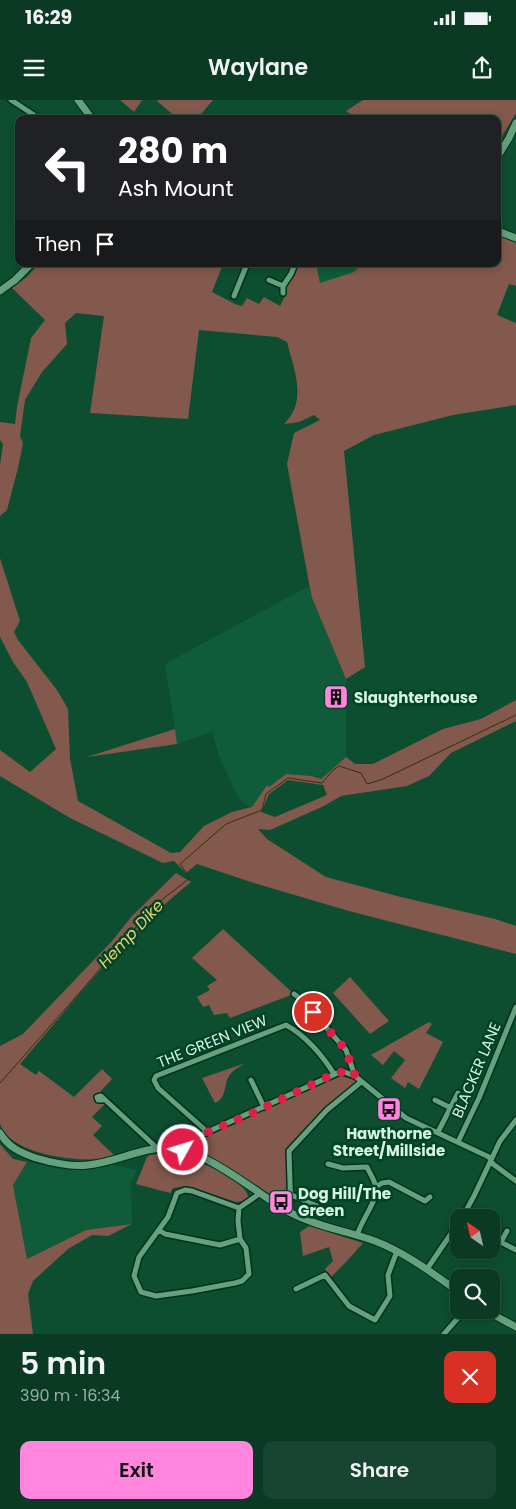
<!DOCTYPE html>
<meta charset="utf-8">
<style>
:root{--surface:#0a3a24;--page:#184531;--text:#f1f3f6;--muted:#99ada6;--line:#2a5441;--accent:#ff85de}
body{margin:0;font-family:Poppins,sans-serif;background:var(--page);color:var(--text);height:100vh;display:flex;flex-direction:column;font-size:19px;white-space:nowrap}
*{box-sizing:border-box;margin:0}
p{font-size:16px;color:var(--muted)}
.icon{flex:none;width:28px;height:28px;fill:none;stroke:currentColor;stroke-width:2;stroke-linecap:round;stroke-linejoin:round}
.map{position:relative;height:1234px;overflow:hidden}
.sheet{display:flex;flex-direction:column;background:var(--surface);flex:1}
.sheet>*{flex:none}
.guide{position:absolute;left:15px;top:15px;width:486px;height:152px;border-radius:10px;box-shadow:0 2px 8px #0003,0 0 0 1px var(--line);background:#202124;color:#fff;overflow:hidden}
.needle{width:32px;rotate:326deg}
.buttons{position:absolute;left:450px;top:1109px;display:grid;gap:10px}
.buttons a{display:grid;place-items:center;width:50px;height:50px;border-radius:10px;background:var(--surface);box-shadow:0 2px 8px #0003,0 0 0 1px var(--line);font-size:25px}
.pin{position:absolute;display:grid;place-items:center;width:42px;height:42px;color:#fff;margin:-21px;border:2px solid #fff;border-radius:50%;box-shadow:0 1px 5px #0007}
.me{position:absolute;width:55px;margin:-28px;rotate:51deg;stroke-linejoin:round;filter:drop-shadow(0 0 4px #0008)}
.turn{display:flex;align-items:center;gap:18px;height:105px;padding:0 20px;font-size:22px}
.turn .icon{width:65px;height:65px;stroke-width:2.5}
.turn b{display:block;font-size:35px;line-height:42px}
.then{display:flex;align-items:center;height:48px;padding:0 20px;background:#0003;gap:10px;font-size:19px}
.round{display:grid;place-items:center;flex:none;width:52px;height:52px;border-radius:10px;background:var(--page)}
.summary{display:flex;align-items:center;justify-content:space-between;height:85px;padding:0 20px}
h1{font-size:30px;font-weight:600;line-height:38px}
.primary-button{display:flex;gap:10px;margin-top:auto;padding:10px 20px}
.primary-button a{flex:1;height:58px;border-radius:10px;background:var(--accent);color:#111;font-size:20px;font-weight:600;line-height:58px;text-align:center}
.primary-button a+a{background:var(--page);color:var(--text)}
.status{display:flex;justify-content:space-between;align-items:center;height:35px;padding:0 25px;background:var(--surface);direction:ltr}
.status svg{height:14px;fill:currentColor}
header{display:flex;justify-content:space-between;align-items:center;height:65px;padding:0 20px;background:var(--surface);font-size:22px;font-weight:600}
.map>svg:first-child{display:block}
.built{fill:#0f5b3a}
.green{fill:#82594c;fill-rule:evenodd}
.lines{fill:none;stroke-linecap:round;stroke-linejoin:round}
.stream{stroke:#362f0b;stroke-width:1}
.street-casing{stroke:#00311b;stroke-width:8}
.secondary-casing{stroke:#00311b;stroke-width:9}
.street{stroke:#65a07f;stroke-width:5}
.secondary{stroke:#65a07f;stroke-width:7}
.route{stroke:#e11d48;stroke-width:9;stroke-dasharray:0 16.2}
.labels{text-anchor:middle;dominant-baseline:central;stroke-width:5;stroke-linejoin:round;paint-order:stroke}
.poi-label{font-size:15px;font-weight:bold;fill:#d6f4e2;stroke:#004326;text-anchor:start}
.street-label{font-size:15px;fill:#d6f4e2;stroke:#004326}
.water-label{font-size:16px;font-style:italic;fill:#e6d373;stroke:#004326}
</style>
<div class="status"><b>16:29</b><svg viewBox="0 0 49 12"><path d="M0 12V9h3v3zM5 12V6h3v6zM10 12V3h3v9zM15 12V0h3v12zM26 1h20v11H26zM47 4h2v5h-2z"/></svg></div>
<header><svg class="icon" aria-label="menu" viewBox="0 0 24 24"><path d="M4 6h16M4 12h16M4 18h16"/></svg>Waylane<svg class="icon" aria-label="share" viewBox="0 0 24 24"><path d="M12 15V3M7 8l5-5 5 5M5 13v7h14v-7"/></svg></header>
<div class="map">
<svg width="516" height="1234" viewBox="0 0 516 1234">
<rect width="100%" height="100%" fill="#0d4e30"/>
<path class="built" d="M316,164H362L355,172L320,184Z
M309,486L312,498L346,579V657L321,679L311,676L286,674L269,687L267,685L252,707L243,703L238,697L220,659L212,632L177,644L165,564Z
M27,1062L64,1070H87L109,1064L137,1070L131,1082L132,1124L86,1130L27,1159L13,1085Z"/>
<path class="green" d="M120,0H142L134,12Z
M158,0H213L197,19H178L157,1Z
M363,0H516V13L498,43V19H357L346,11Z
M498,135L516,142V186L509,184L497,215L516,223V305L453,315L374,335L344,351L365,567L346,579L312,498L309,483L287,364L294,333L320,320L314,315L299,322L284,324C308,301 294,270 287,242L277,237L199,230L188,319L90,313L104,216L76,213L65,223L67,244L42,272L25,300L20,336L23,343L18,368L7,410L0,416V365L3,344L0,340V322L15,324L17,307L31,238L45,220L12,188L28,176L38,164H223L212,192L235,204L242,206L247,198L259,204L264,197L280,206L286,194L285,188L299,164H316L320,183L354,172L362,164H498Z
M0,458L20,521L14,532L18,540L57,590L68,609L70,659L78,701L171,753L180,752L204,726L232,712L252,707L267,685L269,687L286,674L311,676L321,679L346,657L355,664H373L443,629L481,619L516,600V621L451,653L429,676L407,686L341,696L324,706L270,730L258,729L267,739L326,777L401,797L495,819L516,826V854L349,811L254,783L197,764L186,773L174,761L163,763L70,718L0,676V650L30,672L56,649L27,582L13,562L0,537ZM288,680L323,685L327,695L275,717L261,712L269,694Z
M175,629L177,644L87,657Z
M176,773L191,782C126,834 74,901 20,964L36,975L39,971L74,997L102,969L112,979L100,992L108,1001L92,1017L102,1026L93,1035L116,1057C87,1064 11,1057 0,1024V946L23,934L112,841L132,816Z
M223,829L294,894L230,918L227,913L214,915L209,905L203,907L197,897L210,890L207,886L217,880L192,858Z
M350,877L389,921L370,934L333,893Z
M429,922L432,924L426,933L443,942L419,989L408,982L405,988L391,978L405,960L394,951L383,965L371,955Z
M246,963C241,966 235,969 232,972C222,982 229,997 215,1003L202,978Z
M334,974L361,982L344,995L289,1051L291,1113L224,1070L183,1050L186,1044Z
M0,1044L13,1059L27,1062L13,1085L27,1159L86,1130L132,1124L108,1136L92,1135L68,1149L33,1181L28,1194L33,1234H0Z
M173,1052C188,1055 249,1082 248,1097L244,1101L236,1102L186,1086L173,1088L170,1093L136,1084L147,1057L150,1055Z
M309,1126L363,1143L346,1162L331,1177L325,1169L333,1161L329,1147L303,1156L300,1132Z"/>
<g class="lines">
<path class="stream" d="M0,983L81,891L155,805L190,778L180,764L226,724L262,710L266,694L288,678L322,683L332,671L339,666L361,673L367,684L383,679L516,615"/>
<defs>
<path id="street" d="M11,0L34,15L36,19
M269,180L283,186V193
M283,186L291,174L295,164
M234,196L247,164
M294,894L302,900L346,950L355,976
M251,980L264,1007
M103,1000H98L97,997L101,996L157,1048
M435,1000L451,1008
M438,1032L458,993
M207,1033L203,1028L158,988L154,980L156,976L286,925C305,935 323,956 334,974
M458,1042L479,998L516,907
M183,1050L186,1044L192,1039L342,971L355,976L406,1018L489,1057L493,1064L516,1081
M328,1064L343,1068L367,1067C370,1074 376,1082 376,1089C378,1100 360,1122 357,1136
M376,1087L382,1083L389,1082L425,1101L430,1097
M289,1094L317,1106
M239,1108L238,1121L240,1139L246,1148L249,1174L242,1181L235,1183L192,1191L156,1196L141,1192L134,1176L139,1157L168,1117L177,1093L185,1090L192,1091L239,1108L259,1094
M291,1113L289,1051L327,1010L361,982
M462,1118L474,1096L500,1041L516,1020
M159,1130L165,1134L220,1145L240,1139
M491,1137L516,1150
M501,1142L507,1131
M427,1169L459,1122
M296,1189L325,1175L349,1206L375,1220L390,1196L388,1175L397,1151
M444,1234L465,1210"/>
<path id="secondary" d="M78,0L92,19
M498,56L509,38L516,23
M498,131L516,138
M0,191L15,180L31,164
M0,1033C8,1047 21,1053 36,1058C53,1063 71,1067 88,1065C117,1062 144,1046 173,1048C207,1051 258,1094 289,1112C315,1126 347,1131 375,1141C406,1153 432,1173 459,1192
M485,1210L516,1227"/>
</defs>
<use href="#street" class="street-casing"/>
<use href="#secondary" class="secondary-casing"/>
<use href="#street" class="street"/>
<use href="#secondary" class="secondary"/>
</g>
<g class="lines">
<path class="route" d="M183,1050L186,1044L192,1039L255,1012L334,974L342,972L355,976L346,950L313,912"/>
</g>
<defs>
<symbol id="building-square" viewBox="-11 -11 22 22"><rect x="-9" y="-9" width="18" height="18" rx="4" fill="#ff85de" stroke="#004326"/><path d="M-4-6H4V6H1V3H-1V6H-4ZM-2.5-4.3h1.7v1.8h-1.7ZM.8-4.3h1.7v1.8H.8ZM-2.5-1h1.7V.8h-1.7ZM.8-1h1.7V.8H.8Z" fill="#111"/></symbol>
<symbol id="bus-square" viewBox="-11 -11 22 22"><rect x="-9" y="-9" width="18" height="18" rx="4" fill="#ff85de" stroke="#004326"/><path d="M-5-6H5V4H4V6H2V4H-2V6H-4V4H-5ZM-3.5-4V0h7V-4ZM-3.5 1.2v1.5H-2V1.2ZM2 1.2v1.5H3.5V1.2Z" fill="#111"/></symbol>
</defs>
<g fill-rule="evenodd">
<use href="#building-square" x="322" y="583" width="28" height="28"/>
<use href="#bus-square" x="375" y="995" width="28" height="28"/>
<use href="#bus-square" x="267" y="1088" width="28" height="28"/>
</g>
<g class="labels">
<g class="poi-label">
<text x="354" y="597">Slaughterhouse</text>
<text x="389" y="1033" text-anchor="middle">Hawthorne<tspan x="389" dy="17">Street/Millside</tspan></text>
<text x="298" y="1093">Dog Hill/The<tspan x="298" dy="17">Green</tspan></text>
</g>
<g class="street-label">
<text transform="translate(212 941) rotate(-22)">THE GREEN VIEW</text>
<text transform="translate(476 970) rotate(-67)">BLACKER LANE</text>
</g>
<g class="water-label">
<text transform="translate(131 834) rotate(-47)">Hemp Dike</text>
</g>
</g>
</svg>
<div class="buttons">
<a><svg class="needle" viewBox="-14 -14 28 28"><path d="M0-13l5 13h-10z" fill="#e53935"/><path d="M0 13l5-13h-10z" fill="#99ada6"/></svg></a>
<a><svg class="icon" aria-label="search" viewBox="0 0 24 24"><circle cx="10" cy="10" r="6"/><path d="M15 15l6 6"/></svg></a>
</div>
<div class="pin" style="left:313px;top:912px;background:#d93025"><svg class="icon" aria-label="arrive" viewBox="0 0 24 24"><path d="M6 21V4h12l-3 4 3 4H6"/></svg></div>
<svg class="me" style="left:183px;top:1050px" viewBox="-20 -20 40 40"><circle r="17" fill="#e11d48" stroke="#fff" stroke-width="3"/><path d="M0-11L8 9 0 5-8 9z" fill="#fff"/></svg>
<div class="guide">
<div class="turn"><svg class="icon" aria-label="left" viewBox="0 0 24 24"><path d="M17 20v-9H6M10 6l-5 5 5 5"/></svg><div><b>280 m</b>Ash Mount</div></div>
<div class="then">Then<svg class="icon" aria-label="arrive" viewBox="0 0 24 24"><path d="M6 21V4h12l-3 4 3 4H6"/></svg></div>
</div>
</div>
<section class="sheet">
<div class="summary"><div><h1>5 min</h1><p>390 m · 16:34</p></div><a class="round" style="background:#d93025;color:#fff"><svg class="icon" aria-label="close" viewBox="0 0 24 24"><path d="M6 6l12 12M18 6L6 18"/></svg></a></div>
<div class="primary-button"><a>Exit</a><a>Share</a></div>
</section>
